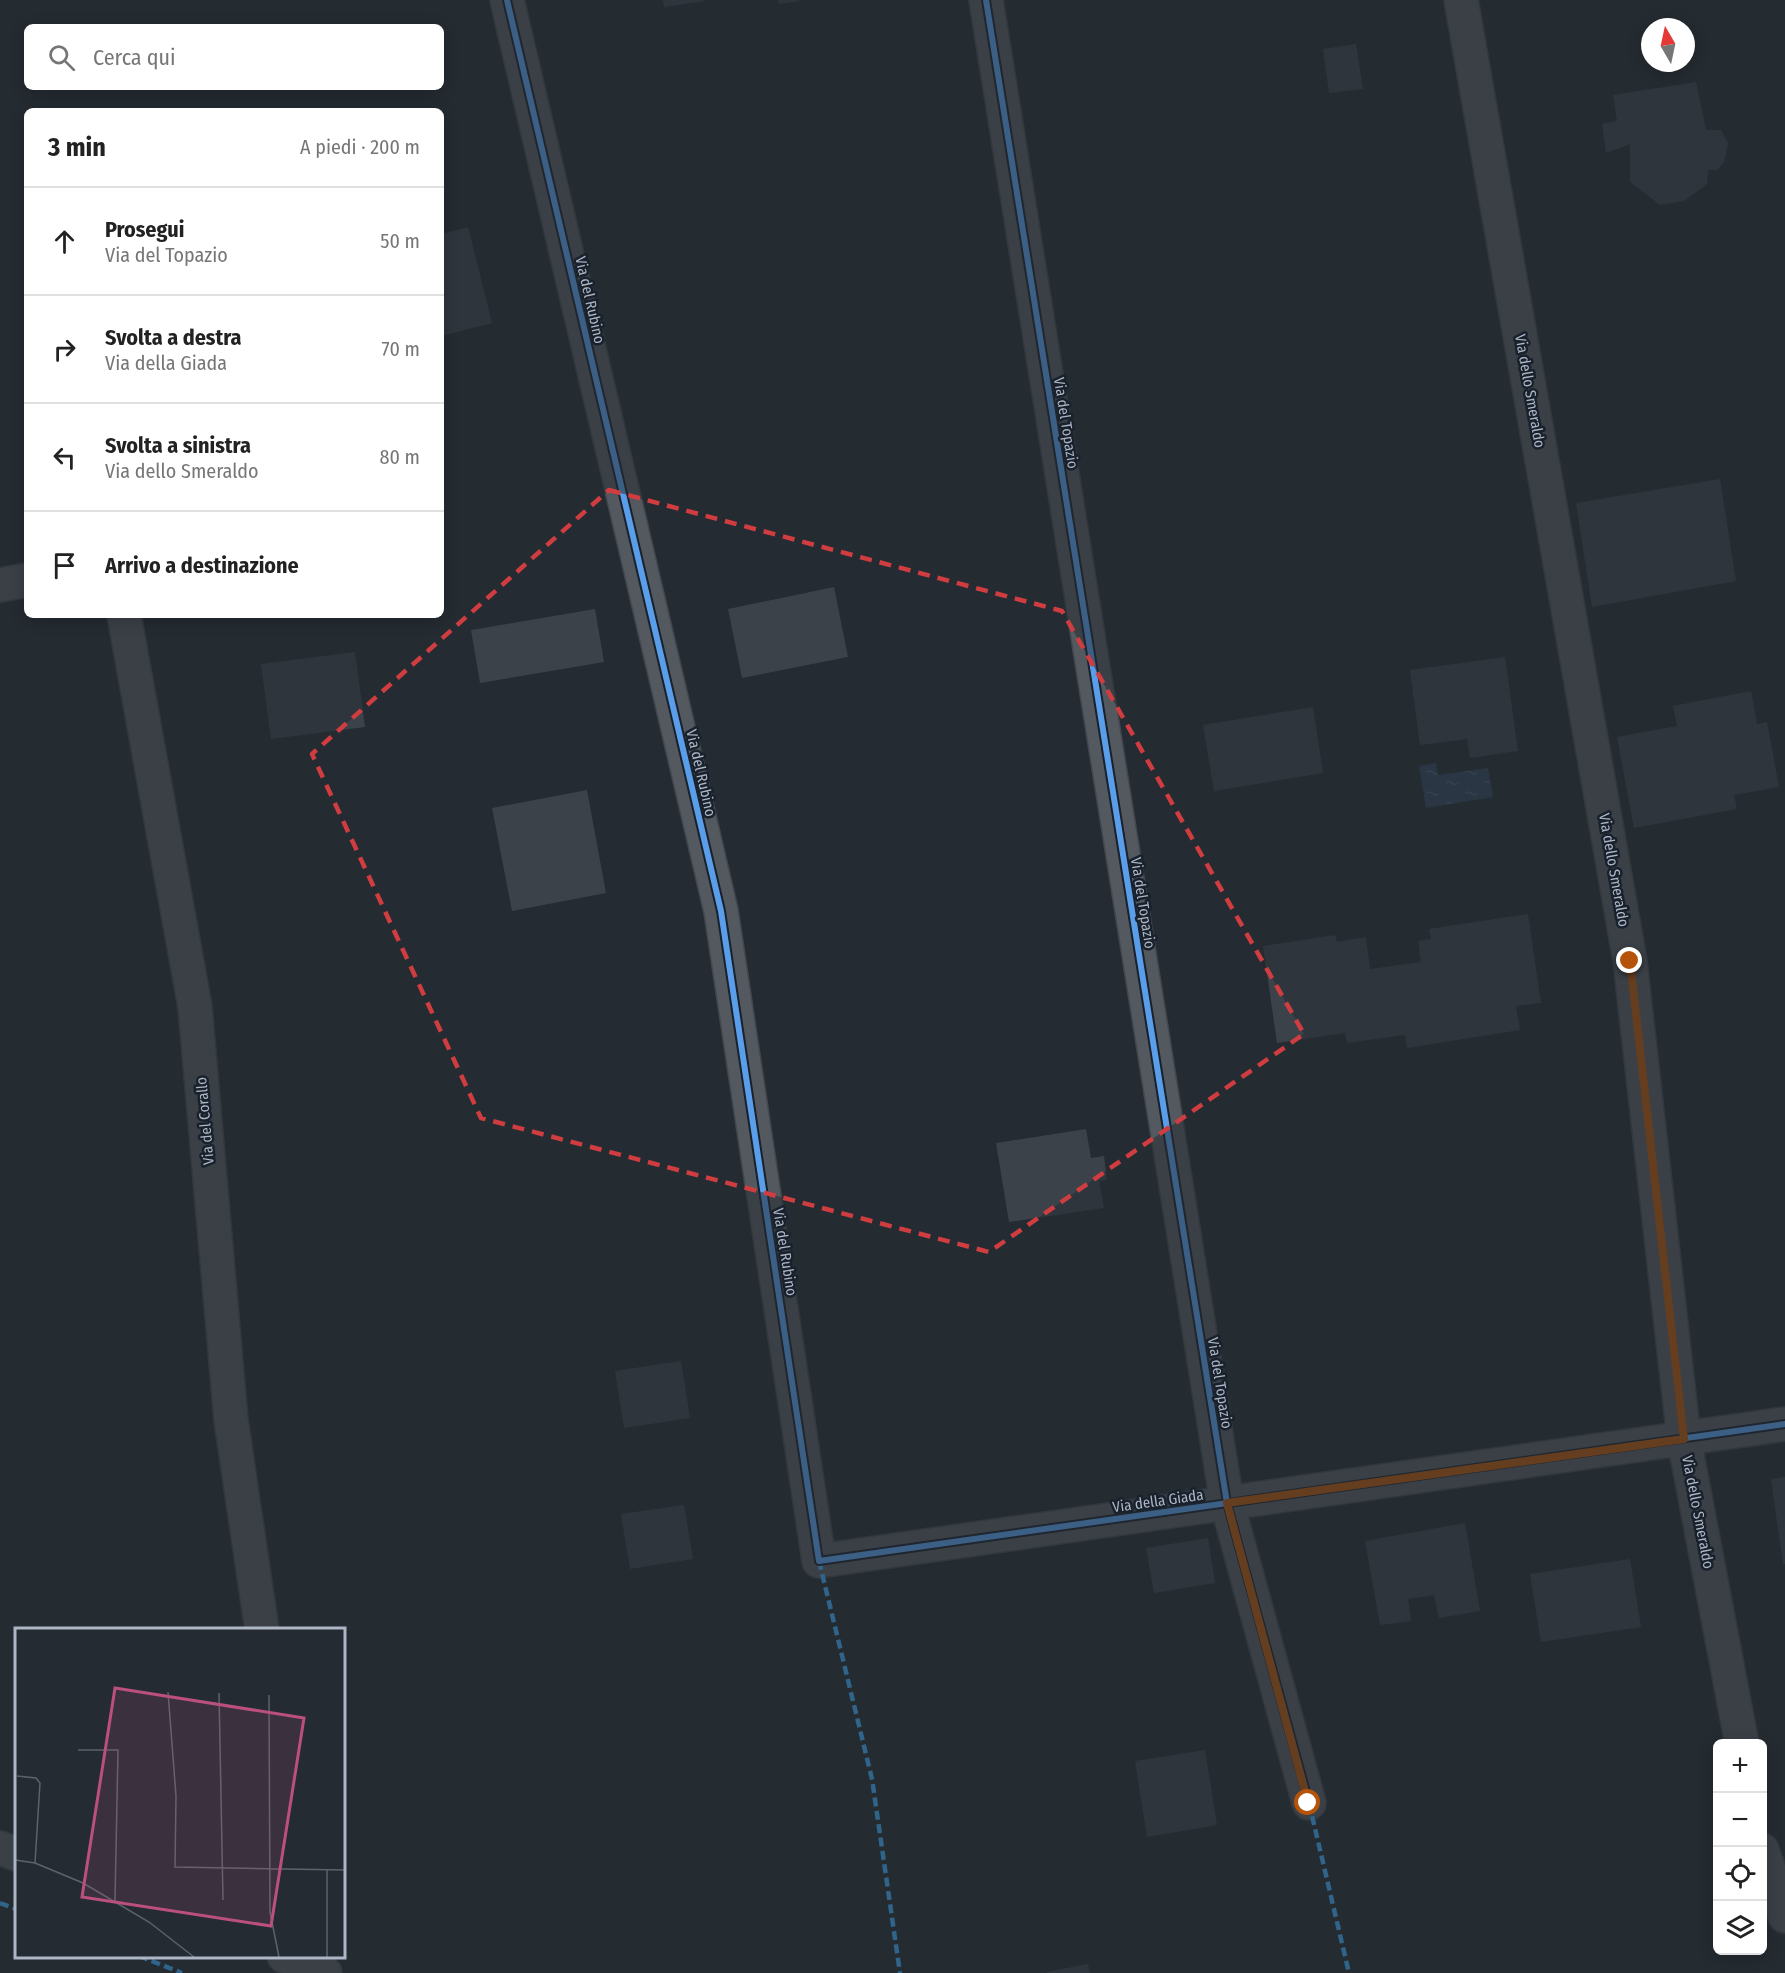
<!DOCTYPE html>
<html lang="it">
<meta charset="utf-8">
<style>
:root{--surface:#fff;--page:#f6f6f6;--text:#222;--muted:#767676;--line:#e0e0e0}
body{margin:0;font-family:"Fira Sans Condensed",sans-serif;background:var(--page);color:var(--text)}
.controls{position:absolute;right:18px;bottom:18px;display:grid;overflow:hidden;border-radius:9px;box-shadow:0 3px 15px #0003}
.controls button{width:54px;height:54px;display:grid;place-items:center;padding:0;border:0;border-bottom:2px solid var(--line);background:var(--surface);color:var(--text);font:30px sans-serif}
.compass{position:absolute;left:1641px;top:18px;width:54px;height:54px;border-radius:50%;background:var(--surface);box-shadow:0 3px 15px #0003;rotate:351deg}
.stop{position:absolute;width:18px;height:18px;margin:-14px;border:4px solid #b45309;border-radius:50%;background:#fff}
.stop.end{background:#b45309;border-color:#fff;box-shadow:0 2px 6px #0008}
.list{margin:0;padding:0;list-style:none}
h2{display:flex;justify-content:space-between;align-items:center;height:78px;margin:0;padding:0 24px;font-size:26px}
h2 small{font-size:20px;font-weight:400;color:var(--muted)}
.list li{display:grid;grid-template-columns:39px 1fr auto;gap:18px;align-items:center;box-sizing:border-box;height:108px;padding:0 24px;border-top:2px solid var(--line)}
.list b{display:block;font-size:22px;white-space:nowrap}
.list p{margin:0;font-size:20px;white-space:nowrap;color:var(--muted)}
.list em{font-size:20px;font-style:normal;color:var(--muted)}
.icon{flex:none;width:33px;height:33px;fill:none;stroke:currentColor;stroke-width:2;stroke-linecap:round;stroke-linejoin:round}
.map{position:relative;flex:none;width:1785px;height:1973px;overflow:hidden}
.search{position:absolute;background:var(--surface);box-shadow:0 3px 15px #0003;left:24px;top:24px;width:420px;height:66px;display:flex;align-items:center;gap:15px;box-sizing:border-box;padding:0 21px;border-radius:9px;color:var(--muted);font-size:22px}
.panel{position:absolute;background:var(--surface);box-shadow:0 3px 15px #0003;left:24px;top:108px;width:420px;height:510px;border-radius:9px}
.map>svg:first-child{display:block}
.water{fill:url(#water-ripples)}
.building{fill:#3c4249}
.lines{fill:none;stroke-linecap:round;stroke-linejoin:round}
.street-casing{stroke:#42474d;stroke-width:36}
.street{stroke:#545960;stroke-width:33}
.quiet{stroke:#3fa9f5;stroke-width:4.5;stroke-dasharray:9 4.5;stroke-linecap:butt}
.cycleway-casing{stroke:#19212d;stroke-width:10}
.cycleway{stroke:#5a9eea;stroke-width:6}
.route{stroke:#b45309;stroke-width:8}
.marked{fill:none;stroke:#d03d40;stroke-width:4.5;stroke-dasharray:12 8;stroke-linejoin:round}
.labels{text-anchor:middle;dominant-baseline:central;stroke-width:5;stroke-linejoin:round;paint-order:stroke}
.street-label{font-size:15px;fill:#adb6c5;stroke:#19212d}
.inset-road{fill:none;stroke:#5b636d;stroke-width:1.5}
.view{fill:#bb4f80;fill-opacity:0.15;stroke:#bb4f80;stroke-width:3}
.inset-edge{fill:none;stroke:#adb6c5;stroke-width:3}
</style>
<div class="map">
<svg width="1785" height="1973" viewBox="0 0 1785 1973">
<defs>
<pattern id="water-ripples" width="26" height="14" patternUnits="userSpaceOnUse" patternTransform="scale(1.5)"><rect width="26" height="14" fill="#31435c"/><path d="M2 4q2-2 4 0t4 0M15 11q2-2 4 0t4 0" fill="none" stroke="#4c5c72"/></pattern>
</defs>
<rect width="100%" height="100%" fill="#252b32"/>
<path class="water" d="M1436 763 1438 775 1488 768 1493 797 1426 808 1419 766Z"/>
<path class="building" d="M663 0H705V1L664 7Z
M778 0H799V1L779 4Z
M1356 44 1363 89 1329 93 1323 49Z
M1696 82 1706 130H1721L1728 143 1724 162 1717 170H1708L1707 184 1684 201 1660 205 1630 182V144L1606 153 1602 124 1617 121 1613 95Z
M468 227 492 323 441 336V234Z
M1720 479 1736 581 1592 607 1576 503Z
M834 587 848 657 742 678 728 609Z
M595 609 604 662 480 683 471 630Z
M355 652 365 727 271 739 261 664Z
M1505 657 1518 751 1470 758 1467 739 1420 745 1410 670Z
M1751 691 1757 724 1767 722 1779 787 1734 795 1737 809 1634 828 1617 737 1677 726 1673 706Z
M1313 707 1323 773 1214 791 1203 725Z
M587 790 606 893 512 911 492 808Z
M1528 914 1541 1003 1516 1006 1520 1030 1407 1048 1405 1035 1347 1043 1345 1033 1277 1043 1263 946 1335 935 1337 942 1366 937 1370 969 1421 962 1418 941 1431 939 1429 929Z
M1086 1129 1091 1158 1104 1156 1107 1180 1099 1181 1104 1208 1009 1222 996 1143Z
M681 1361 690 1418 624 1428 615 1371Z
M1785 1477V1564L1783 1565 1771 1479Z
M684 1505 693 1559 630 1569 621 1514Z
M1465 1523 1480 1611 1439 1618 1434 1595 1408 1599 1411 1621 1380 1625 1365 1541Z
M1208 1538 1215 1583 1154 1593 1146 1548Z
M1630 1559 1641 1627 1541 1642 1530 1574Z
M1205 1750 1217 1825 1147 1837 1135 1761Z
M1088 1964 1090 1973H1047V1972Z"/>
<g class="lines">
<g class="street-casing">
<path id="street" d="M507 0 721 911 819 1561 1785 1424
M986 0 1227 1503 1309 1803
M1461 0 1630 961 1684 1439 1742 1744
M0 585 27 580
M124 615 195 1007 231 1420 262 1630
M0 1848 16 1854
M1762 1850 1785 1916
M284 1956 325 1973"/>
</g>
<use href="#street" class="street"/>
<path class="quiet" d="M819 1561 872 1779 900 1973
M1309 1803 1349 1973
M0 1903 16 1909
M139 1956 182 1973"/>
<g class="cycleway-casing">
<path id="cycleway" d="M507 0 721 911 819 1561 1785 1424
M986 0 1227 1503 1309 1803"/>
</g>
<use href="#cycleway" class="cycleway"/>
</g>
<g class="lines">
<path class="route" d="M1308 1803 1227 1503 1684 1439 1630 961"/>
</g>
<path d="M0 0H1785V1973H0ZM609 490 1062 611 1304 1034 989 1252 481 1118 312 754Z" fill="#252b32" fill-opacity=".55" fill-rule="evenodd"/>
<path class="marked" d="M609 490 1062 611 1304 1034 989 1252 481 1118 312 754Z"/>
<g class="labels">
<g class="street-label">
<text transform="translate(590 300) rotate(77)">Via del Rubino</text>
<text transform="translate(1530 391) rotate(80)">Via dello Smeraldo</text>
<text transform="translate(1066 423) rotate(81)">Via del Topazio</text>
<text transform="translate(701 773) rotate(77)">Via del Rubino</text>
<text transform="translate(1614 870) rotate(80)">Via dello Smeraldo</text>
<text transform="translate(1143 903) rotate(81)">Via del Topazio</text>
<text transform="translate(205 1121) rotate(-95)">Via del Corallo</text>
<text transform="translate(785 1252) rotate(81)">Via del Rubino</text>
<text transform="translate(1220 1383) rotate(81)">Via del Topazio</text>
<text transform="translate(1158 1501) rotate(-8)">Via della Giada</text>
<text transform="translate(1698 1512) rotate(79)">Via dello Smeraldo</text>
</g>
</g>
<g transform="translate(15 1628)">
<rect width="330" height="330" fill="#252b32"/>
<path class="inset-road" d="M153 64 161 168 160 239 330 242M204 65 208 272M254 67 255 284 264 329M63 122H103L100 273M2 148 21 150 25 155 20 235M0 232 20 235 68 255 134 294 179 329M312 241V329"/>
<path class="view" d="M100 60 289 90 256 298 67 269Z"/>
<rect width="330" height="330" class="inset-edge"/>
</g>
</svg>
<div class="controls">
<button>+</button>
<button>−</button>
<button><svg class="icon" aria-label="locate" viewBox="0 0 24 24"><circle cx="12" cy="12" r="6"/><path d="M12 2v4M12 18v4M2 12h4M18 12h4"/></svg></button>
<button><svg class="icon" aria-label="layers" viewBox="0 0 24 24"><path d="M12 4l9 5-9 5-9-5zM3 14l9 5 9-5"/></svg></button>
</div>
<svg class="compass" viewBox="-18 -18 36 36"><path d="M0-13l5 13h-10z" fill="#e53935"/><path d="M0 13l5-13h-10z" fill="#767676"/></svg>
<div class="stop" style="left:1308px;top:1803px"></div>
<div class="stop end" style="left:1630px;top:961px"></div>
<div class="search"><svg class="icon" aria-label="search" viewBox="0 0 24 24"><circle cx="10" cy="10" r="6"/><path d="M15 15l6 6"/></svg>Cerca qui</div>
<section class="panel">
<h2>3 min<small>A piedi · 200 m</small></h2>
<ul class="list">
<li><svg class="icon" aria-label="ahead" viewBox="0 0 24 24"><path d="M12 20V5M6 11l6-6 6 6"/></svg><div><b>Prosegui</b><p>Via del Topazio</p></div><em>50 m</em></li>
<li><svg class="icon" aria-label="right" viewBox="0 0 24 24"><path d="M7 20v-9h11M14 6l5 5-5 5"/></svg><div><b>Svolta a destra</b><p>Via della Giada</p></div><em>70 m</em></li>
<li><svg class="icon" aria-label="left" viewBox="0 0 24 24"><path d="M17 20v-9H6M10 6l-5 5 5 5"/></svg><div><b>Svolta a sinistra</b><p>Via dello Smeraldo</p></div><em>80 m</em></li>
<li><svg class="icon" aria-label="arrive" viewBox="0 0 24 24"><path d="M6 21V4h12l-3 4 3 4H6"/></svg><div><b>Arrivo a destinazione</b></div></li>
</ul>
</section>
</div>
